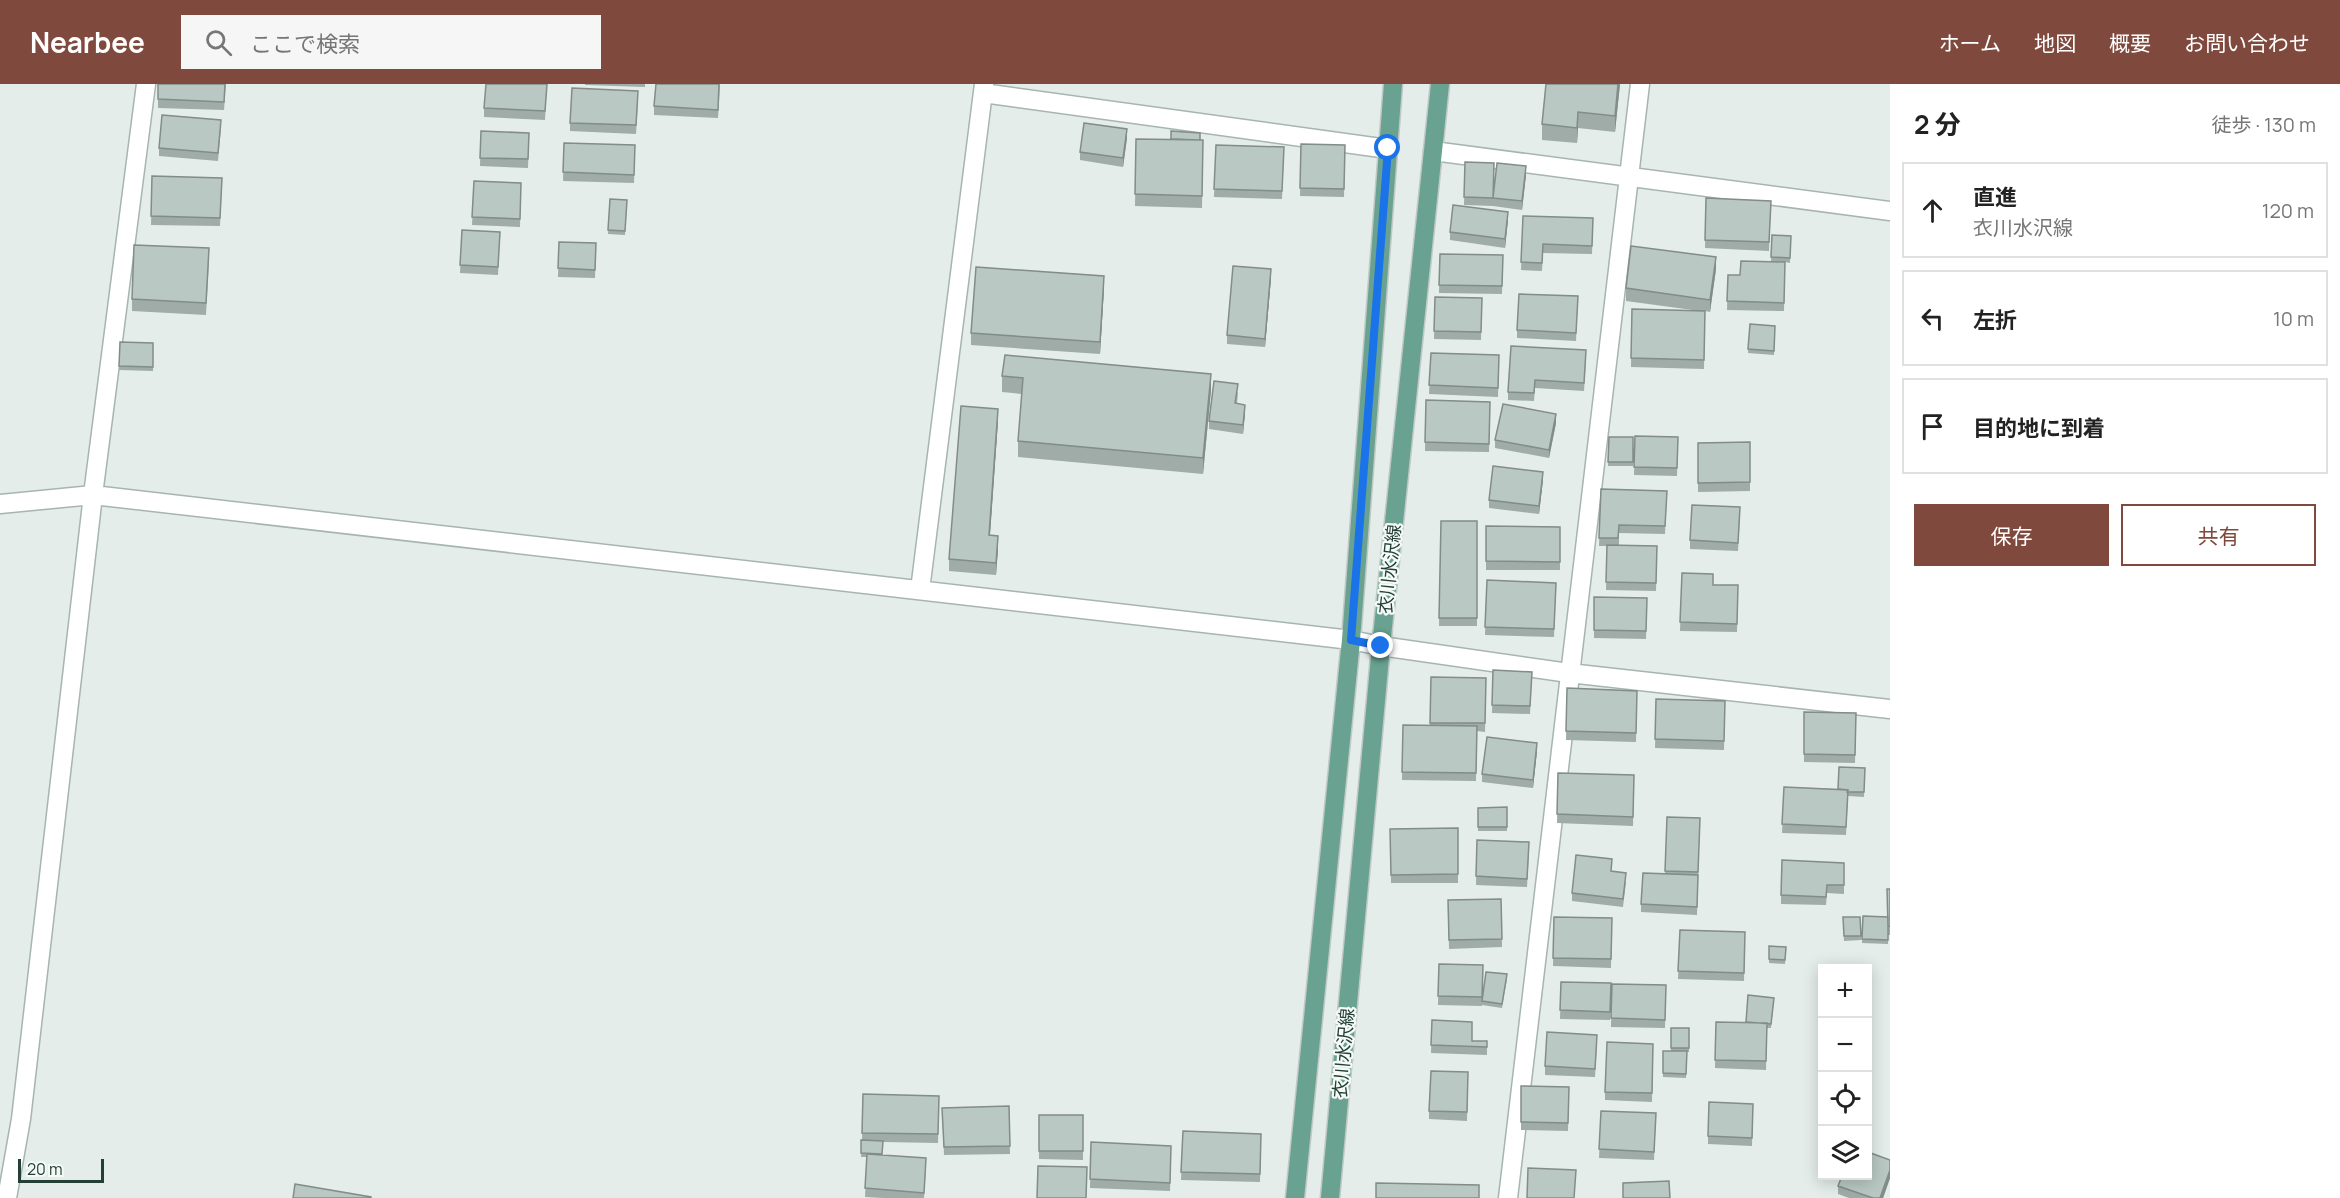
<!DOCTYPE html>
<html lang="ja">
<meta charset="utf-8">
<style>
:root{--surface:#fff;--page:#f6f6f6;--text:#222;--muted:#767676;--line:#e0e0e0;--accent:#7f4a3d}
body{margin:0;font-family:Manrope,"Noto Sans JP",sans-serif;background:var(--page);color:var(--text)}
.controls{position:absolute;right:18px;bottom:18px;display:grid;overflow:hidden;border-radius:0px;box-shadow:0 3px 15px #0003}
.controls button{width:54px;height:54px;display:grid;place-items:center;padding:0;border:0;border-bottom:2px solid var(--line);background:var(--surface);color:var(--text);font:30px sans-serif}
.scale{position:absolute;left:18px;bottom:15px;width:86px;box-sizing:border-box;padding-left:6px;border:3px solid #233f36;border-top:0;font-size:16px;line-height:21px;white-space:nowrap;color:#233f36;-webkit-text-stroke:4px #f5faf7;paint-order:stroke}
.stop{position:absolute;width:18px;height:18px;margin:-14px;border:4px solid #1a73e8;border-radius:50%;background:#fff}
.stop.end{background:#1a73e8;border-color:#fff;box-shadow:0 2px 6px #0008}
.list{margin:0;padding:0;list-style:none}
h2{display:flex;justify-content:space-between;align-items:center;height:78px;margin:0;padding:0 24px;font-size:26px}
h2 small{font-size:20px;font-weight:400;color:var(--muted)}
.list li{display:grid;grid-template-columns:39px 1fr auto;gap:18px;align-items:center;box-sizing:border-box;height:96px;margin:0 12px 12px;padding:0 12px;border:2px solid var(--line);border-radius:0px}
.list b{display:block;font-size:22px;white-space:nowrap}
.list p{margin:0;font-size:20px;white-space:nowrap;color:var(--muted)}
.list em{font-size:20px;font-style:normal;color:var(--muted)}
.actions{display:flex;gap:12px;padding:18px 24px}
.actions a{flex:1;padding:14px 0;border:2px solid var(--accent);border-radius:0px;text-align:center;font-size:21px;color:var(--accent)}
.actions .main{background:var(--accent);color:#fff}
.icon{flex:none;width:33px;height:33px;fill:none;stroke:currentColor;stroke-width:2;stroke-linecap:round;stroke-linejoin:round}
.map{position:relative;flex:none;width:1890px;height:1114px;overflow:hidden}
header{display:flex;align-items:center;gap:36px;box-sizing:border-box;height:84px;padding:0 30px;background:var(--accent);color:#fff}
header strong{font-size:28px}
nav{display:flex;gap:33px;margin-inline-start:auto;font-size:21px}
.search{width:420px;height:54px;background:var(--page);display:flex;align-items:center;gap:15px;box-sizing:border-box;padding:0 21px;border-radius:0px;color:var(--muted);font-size:22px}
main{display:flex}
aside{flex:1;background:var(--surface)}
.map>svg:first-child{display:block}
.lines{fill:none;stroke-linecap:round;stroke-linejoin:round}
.minor-casing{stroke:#a6b5b0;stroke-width:21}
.major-casing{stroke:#c1c9c7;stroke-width:21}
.minor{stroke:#fff;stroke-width:18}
.major{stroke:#69a290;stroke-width:18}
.wall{fill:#9faca7}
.shaded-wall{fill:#828c88}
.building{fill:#b9c8c2;stroke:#828c88;stroke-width:1.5}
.route{stroke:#1a73e8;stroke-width:8}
.labels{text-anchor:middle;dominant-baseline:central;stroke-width:4.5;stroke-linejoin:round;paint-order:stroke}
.street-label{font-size:18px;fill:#233f36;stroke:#f5faf7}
</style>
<header>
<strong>Nearbee</strong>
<div class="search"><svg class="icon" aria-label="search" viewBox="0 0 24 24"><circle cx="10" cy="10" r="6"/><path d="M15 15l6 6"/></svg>ここで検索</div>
<nav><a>ホーム</a><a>地図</a><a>概要</a><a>お問い合わせ</a></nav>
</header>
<main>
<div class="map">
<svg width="1890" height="1114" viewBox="0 0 1890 1114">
<rect width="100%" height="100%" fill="#e4ede9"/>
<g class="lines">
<g class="minor-casing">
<path id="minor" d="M983 9 1388 65
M1433 67 1890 127
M0 420 93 411 1351 556 1381 562 1569 589 1890 625
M920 506 984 0
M7 1114 21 1035 93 411 146 0
M1508 1114 1640 0"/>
</g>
<g class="major-casing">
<path id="major" d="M1295 1114 1351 556 1393 0
M1330 1114 1381 562 1440 0"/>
</g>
<use href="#minor" class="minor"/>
<use href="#major" class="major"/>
</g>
<path class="wall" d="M158 0H226L224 26 158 24Z
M547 0 545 36 484 33V24Z
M585 0H645V3L585 1Z
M720 0 718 34 654 31V22Z
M1546 0H1620L1615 48 1578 44 1577 59 1542 56V40Z
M638 16 636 50 570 47V39Z
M221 44 218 77 159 72V64Z
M481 47 529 49 528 84 480 82Z
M1127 54 1123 83 1080 76V68Z
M1136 55 1203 56 1202 124 1135 122Z
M564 59 635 61 634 99 563 97Z
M1301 60 1345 61 1344 113 1300 112Z
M1216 61 1284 63 1282 115 1214 113Z
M1465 78 1494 79 1493 122 1464 121Z
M1526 91 1522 126 1493 122V114Z
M152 92 222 94 220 142 151 141Z
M474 97 521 99 520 143 472 141Z
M1706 114 1771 117 1769 167 1705 164Z
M610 115 627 116 625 151 608 150Z
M1523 132 1593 134 1592 170 1543 169 1542 187 1521 186Z
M1508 136 1505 164 1450 156V148Z
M462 146 500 148 498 191 460 189Z
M1772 151 1791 152 1790 179 1785 178 1784 227 1727 226 1728 191H1740L1771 178Z
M559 158 596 159 595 194 558 193Z
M1440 170 1503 171 1502 210 1439 209Z
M209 177 206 231 132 227V215Z
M1716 185 1710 228 1705 227 1704 285 1631 283 1632 225 1700 227 1626 217V204Z
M1271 194 1265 263 1227 260V251Z
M1104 204 1100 270 971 261V249Z
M1578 212 1576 257 1517 254V246Z
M1435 213 1482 214 1481 256 1434 255Z
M1750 240 1775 242 1774 271 1748 269Z
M120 258 153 259V287L119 286Z
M1431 269 1499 271 1498 313 1429 310Z
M1586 275 1584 307 1535 304 1534 317 1508 316V308Z
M1002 292 1211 306 1203 390 1018 373V357L1022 310 1002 308Z
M1238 308 1237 320 1245 329 1243 350 1209 345V337Z
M1426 316 1490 318 1489 368 1425 367Z
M998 337 990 452 998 465 996 491 949 487V475Z
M1556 339 1549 374 1495 364V356Z
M1635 352 1678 353 1677 392 1634 391Z
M1609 353H1633V382H1608Z
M1750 358V407L1698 408V359Z
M1543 396 1539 430 1489 424V416Z
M1601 405 1667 407 1665 450 1619 449V461L1657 462 1656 507 1606 506 1607 462H1599Z
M1740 431 1738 467 1690 465V456Z
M1441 437H1477V542H1439Z
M1486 442 1560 443V486H1486Z
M1682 489 1713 501H1738L1737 548 1680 547Z
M1487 496 1556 499 1554 553 1485 551Z
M1594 513 1647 514 1646 555 1594 554Z
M1493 586 1532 588 1530 630 1492 629Z
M1431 593 1486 594 1485 648 1477 647 1476 697 1402 696 1403 641H1430Z
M1567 604 1637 607 1636 658 1566 656Z
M1656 615 1725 617 1724 666 1655 664Z
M1804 628 1856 629 1855 679 1804 678Z
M1537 667 1533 704 1482 698V690Z
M1865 684 1864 713 1848 712 1846 751 1782 749 1784 703 1838 705Z
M1558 689 1634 691 1633 742 1557 739Z
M1507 723V747H1478V724Z
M1667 733 1700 734 1697 831 1641 828V820L1665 790Z
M1458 744V799H1391L1390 745Z
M1477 756 1529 767 1527 803 1476 801Z
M1844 779V810L1827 809 1826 821 1781 820V811Z
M1612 788 1626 798 1623 823 1572 817V809Z
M1890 805V851H1888V837V860L1862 859 1863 832 1888 833Z
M1501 815 1502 863 1449 865 1448 816Z
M1554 833 1612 834 1611 884 1553 882Z
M1843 833H1860L1861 856 1844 857Z
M1680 846 1745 848 1744 897 1678 895Z
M1769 862 1786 863 1785 880 1769 879Z
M1439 880 1483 881 1482 916 1507 895 1502 924 1482 921V922L1438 921Z
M1561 898 1611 899 1610 936 1560 935Z
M1612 900 1666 901 1665 944 1611 943Z
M1748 911 1774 914 1771 944H1767L1766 986 1715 984 1716 938 1746 939Z
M1432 936 1472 957H1487V971L1431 969Z
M1671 944H1689V968H1687L1686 994 1663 993V967H1671Z
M1597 959 1595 993 1545 991V982Z
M1653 960 1652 1018 1605 1016V1008Z
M1468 988 1467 1037 1429 1035V1027Z
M1521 1002 1569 1003 1568 1047 1521 1046Z
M863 1010 939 1012 938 1059 883 1058 882 1071 926 1083 924 1114H883L865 1113 867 1073H861L862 1056Z
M1753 1020 1752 1062 1708 1060V1052Z
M1009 1022 1010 1070 944 1071 942 1024Z
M1601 1027 1656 1029 1654 1076 1599 1074Z
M1039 1031H1083V1076L1039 1075Z
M1183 1047 1261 1050 1260 1098 1181 1096Z
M1091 1058 1171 1062 1170 1107 1090 1104Z
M1890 1076V1094L1883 1114H1849L1838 1110V1102Z"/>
<path class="shaded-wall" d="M1618 0H1620L1615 48V32Z
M1578 28V44L1577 59V44Z
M1127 45V54L1123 83V74Z
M1526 82V91L1522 126V117Z
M1508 128V136L1505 164V155Z
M1716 173V185L1710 228V216Z
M1271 185V194L1265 263V255Z
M1104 192V204L1100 270V258Z
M1211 290V306L1203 390V374Z
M1245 321V329L1243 350V341Z
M998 325V337L989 464V451Z
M1556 330V339L1549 374V366Z
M1543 388V396L1539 430V422Z
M998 452V465L996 491V479Z
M1537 659V667L1533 704V696Z
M1890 1086V1094L1883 1114H1880Z"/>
<path class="building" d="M158 0H225L224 18 158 15Z
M486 0H547L545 27 484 24Z
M656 0H719L718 26 654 22Z
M1546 0H1618L1615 32 1578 28 1577 44 1542 40Z
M572 4 638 7 636 41 570 39Z
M162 31 221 36 218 69 159 64Z
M1084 39 1127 45 1123 74 1080 68Z
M481 47 529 49 528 75 480 74Z
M1171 47 1200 49V56L1171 55Z
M1136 55 1203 56 1202 112 1135 110Z
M564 59 635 61 634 91 563 88Z
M1301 60 1345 61 1344 105 1300 104Z
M1216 61 1284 63 1282 107 1214 105Z
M1465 78 1494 79 1493 114 1464 113Z
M1497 79 1526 82 1522 117 1493 114Z
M152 92 222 94 220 134 151 132Z
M474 97 521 99 520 135 472 133Z
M1706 114 1771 117 1769 158 1705 156Z
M610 115 627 116 625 147 608 146Z
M1453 121 1508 128 1505 155 1450 148Z
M1523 132 1593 134 1592 162 1543 160 1542 179 1521 178Z
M462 146 500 148 498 183 460 181Z
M1772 151 1791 152 1790 174 1771 173Z
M559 158 596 159 595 186 558 184Z
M134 161 209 164 206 219 132 215Z
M1631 162 1716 173 1710 216 1626 204Z
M1440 170 1503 171 1502 202 1439 201Z
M1741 177 1785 178 1784 219 1727 217 1728 191H1740Z
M1233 182 1271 185 1265 255 1227 251Z
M976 183 1104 192 1100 258 971 249Z
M1519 210 1578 212 1576 249 1517 246Z
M1435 213 1482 214 1481 248 1434 247Z
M1632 225 1705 227 1704 276 1631 274Z
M1750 240 1775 242 1774 267 1748 265Z
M120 258 153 259V283L119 282Z
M1511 262 1586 266 1584 299 1535 296 1534 309 1508 308Z
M1431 269 1499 271 1498 304 1429 301Z
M1005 271 1211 290 1203 374 1018 357 1023 294 1002 292Z
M1214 297 1238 300 1235 319 1245 321 1243 341 1209 337Z
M1426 316 1490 318 1489 360 1425 358Z
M1503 320 1556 330 1549 366 1495 356Z
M961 322 998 325 989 451 998 452 996 479 949 475Z
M1635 352 1678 353 1677 384 1634 383Z
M1609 353H1633V378H1608Z
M1750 358V398L1698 399V359Z
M1493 382 1543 388 1539 422 1489 416Z
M1601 405 1667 407 1665 442 1619 441 1618 454H1599Z
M1692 421 1740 423 1738 459 1690 456Z
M1441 437H1477V534H1439Z
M1486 442 1560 443V478L1486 477Z
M1607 461 1657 462 1656 499 1606 498Z
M1682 489 1713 490V501H1738L1737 540 1680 538Z
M1487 496 1556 499 1554 545 1485 543Z
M1594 513 1647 514 1646 547 1594 546Z
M1493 586 1532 588 1530 622 1492 621Z
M1431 593 1486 594 1485 639H1430Z
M1567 604 1637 607 1636 649 1566 647Z
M1656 615 1725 617 1724 657 1655 655Z
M1804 628 1856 629 1855 671 1804 670Z
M1403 641 1477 642 1476 689 1402 688Z
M1487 653 1537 659 1533 696 1482 690Z
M1839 683 1865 684 1864 708H1847L1848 706 1838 705Z
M1558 689 1634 691 1633 733 1557 730Z
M1784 703 1848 706 1846 743 1782 740Z
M1507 723V743H1478V724Z
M1667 733 1700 734 1698 788 1665 787Z
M1458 744V790L1391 791 1390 745Z
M1477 756 1529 758 1527 795 1476 792Z
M1576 771 1612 775 1611 787 1626 789 1623 815 1572 809Z
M1782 776 1844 779V801H1827L1826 813 1781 811Z
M1643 789 1698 791 1697 823 1641 820Z
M1887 805H1890V842L1888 843Z
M1501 815 1502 855 1449 856 1448 816Z
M1863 832 1888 833V856L1862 855Z
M1554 833 1612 834 1611 875 1553 874Z
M1843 833H1860L1861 852H1844Z
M1680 846 1745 848 1744 889 1678 887Z
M1769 862 1786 863 1785 876 1769 875Z
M1439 880 1483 881 1482 913 1438 912Z
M1486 888 1507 890 1502 920 1482 917Z
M1561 898 1611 899 1610 928 1560 926Z
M1612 900 1666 901 1665 936 1611 934Z
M1748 911 1774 914 1771 940 1746 938Z
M1432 936 1472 938V957H1487V963L1431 961Z
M1716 938 1767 939 1766 977 1715 976Z
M1671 944H1689V964H1671Z
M1547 948 1597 951 1595 985 1545 982Z
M1607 958 1653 960 1652 1009 1605 1008Z
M1663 967H1687L1686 990 1663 989Z
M1431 987 1468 988 1467 1028 1429 1027Z
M1521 1002 1569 1003 1568 1039 1521 1038Z
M863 1010 939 1012 938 1050 862 1049Z
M1709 1018 1753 1020 1752 1054 1708 1052Z
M1009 1022 1010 1062 944 1063 942 1024Z
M1601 1027 1656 1029 1654 1068 1599 1065Z
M1039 1031H1083V1067H1039Z
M1183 1047 1261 1050 1260 1090 1181 1088Z
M861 1056 883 1057 882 1070 861 1069Z
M1091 1058 1171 1062 1170 1099 1090 1095Z
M1868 1068 1890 1076V1086L1880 1114H1873L1838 1102 1842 1092H1868Z
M867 1070 926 1074 924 1109 865 1104Z
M1038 1082 1087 1083 1086 1114H1037Z
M1528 1084 1576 1086 1574 1114H1527Z
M1669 1097 1670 1114H1623V1099Z
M1376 1099 1479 1101V1114H1376Z
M295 1100 371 1113V1114H293Z"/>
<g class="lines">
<path class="route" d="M1381 562 1351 556 1388 64"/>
</g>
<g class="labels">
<g class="street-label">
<text transform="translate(1389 485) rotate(-84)">衣川水沢線</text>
<text transform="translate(1343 969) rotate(-85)">衣川水沢線</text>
</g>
</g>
</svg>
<div class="controls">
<button>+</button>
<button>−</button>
<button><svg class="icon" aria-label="locate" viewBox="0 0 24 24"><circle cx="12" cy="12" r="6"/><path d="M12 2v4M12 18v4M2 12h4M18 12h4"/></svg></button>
<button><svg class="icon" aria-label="layers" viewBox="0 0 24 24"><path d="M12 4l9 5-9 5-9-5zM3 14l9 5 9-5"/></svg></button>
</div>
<div class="scale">20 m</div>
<div class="stop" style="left:1388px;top:64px"></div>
<div class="stop end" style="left:1381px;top:562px"></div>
</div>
<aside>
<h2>2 分<small>徒歩 · 130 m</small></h2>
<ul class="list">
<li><svg class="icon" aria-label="ahead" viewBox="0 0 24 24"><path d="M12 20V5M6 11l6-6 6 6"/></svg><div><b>直進</b><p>衣川水沢線</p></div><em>120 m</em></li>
<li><svg class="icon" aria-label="left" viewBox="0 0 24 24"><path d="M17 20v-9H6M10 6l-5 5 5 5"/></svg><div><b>左折</b></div><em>10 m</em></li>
<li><svg class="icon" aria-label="arrive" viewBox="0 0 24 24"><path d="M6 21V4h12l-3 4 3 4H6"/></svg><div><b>目的地に到着</b></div></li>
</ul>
<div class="actions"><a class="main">保存</a><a>共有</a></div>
</aside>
</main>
